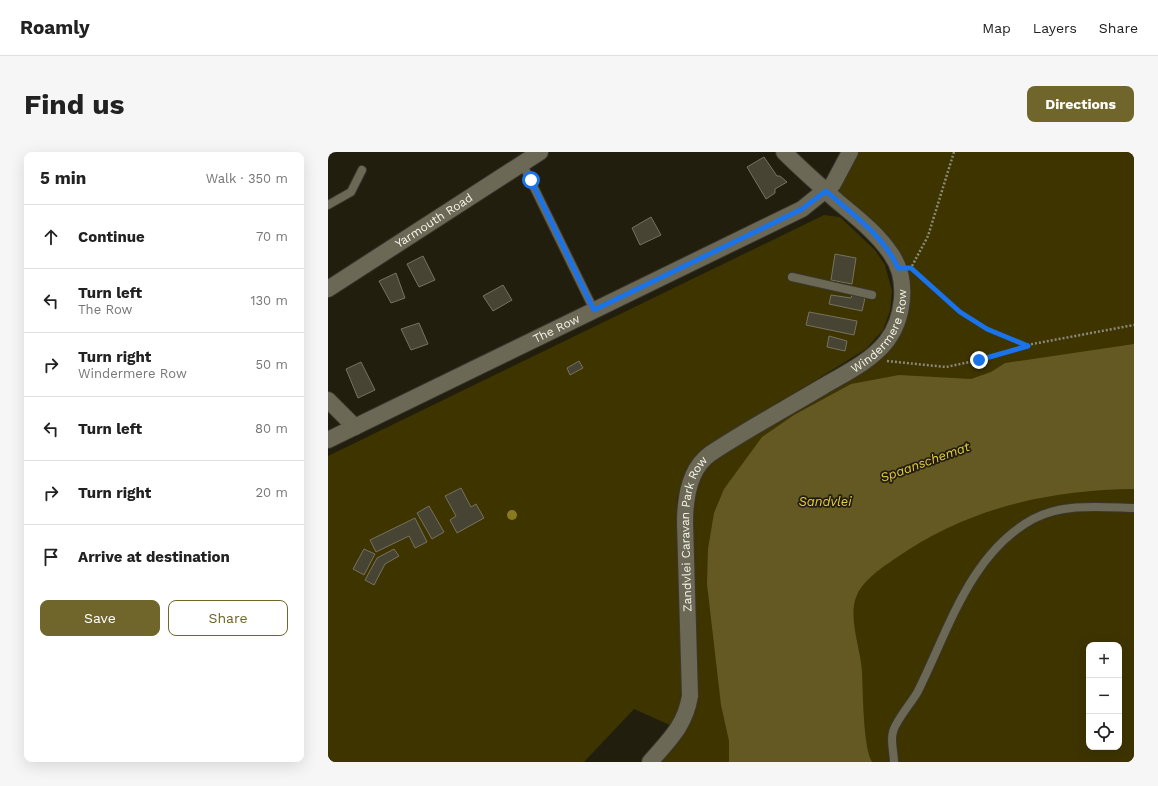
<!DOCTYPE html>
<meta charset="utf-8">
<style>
:root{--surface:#fff;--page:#f6f6f6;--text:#222;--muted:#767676;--line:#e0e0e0;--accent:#70662b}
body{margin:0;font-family:"Work Sans",sans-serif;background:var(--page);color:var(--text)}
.controls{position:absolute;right:12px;bottom:12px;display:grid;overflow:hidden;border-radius:8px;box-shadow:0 4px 16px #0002}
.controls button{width:36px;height:36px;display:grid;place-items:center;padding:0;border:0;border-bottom:1px solid var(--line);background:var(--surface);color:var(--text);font:20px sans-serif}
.stop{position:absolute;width:12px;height:12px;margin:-9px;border:3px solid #1a73e8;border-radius:50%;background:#fff}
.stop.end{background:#1a73e8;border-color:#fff;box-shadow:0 1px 4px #0008}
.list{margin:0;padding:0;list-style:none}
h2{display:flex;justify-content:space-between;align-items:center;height:52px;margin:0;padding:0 16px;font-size:17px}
h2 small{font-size:13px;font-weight:400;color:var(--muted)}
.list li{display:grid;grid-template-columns:26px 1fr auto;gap:12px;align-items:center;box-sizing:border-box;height:64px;padding:0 16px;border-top:1px solid var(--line)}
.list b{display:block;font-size:15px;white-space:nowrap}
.list p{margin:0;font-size:13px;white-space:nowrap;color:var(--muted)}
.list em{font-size:13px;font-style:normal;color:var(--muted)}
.actions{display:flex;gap:8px;padding:12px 16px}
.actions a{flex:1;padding:9px 0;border:1px solid var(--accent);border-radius:8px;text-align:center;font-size:14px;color:var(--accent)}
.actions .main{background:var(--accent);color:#fff}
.icon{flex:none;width:22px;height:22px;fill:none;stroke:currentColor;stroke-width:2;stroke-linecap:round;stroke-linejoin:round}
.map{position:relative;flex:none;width:806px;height:610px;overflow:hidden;border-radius:8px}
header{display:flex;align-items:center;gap:24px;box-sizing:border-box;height:56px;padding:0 20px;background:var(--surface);border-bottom:1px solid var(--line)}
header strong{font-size:19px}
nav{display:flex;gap:22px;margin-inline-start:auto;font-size:14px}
.intro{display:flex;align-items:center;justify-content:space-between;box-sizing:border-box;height:96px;padding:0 24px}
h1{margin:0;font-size:28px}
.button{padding:10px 18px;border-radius:8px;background:var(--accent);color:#fff;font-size:14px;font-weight:700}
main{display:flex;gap:24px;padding:0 24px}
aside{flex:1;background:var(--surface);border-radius:8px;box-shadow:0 4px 16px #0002}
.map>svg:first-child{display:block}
.green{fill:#3d3400;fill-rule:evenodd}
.water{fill:#645922}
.building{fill:#474433;stroke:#76725f}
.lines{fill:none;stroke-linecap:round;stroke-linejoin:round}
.lane-casing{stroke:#3a372f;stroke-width:10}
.street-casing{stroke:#3a372f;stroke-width:18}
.path{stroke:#8b897c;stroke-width:2.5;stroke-dasharray:2 2;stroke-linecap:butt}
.lane{stroke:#6b6855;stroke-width:8}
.street{stroke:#6b6855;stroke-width:16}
.tree{fill:#897a21}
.route{stroke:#1a73e8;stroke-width:5}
.labels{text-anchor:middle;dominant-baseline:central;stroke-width:3.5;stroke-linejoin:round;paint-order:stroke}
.street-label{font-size:12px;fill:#f6f5ea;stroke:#211e0e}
.water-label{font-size:13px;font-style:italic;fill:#e6cd3d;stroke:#211e0e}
</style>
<header>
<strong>Roamly</strong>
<nav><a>Map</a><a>Layers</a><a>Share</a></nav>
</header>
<div class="intro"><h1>Find us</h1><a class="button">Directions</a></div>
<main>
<aside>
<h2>5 min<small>Walk · 350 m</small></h2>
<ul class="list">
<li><svg class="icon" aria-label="ahead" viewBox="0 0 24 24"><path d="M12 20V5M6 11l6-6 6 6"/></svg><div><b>Continue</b></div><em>70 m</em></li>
<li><svg class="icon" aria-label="left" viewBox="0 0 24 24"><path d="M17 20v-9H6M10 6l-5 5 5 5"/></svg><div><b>Turn left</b><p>The Row</p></div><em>130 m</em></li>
<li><svg class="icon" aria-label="right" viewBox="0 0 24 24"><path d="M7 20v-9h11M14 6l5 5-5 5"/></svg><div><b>Turn right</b><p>Windermere Row</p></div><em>50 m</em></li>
<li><svg class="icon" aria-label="left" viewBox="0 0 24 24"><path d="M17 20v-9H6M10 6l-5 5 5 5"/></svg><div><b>Turn left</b></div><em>80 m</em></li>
<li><svg class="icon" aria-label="right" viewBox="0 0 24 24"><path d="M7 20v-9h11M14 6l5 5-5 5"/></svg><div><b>Turn right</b></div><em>20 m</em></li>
<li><svg class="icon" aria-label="arrive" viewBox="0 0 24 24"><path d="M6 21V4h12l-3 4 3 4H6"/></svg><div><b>Arrive at destination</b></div></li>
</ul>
<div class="actions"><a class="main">Save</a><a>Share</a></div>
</aside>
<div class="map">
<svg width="806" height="610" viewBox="0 0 806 610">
<rect width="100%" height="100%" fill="#211e0e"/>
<path class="green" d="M522 0H806V610H324L361 556 357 355 374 313 486 245 568 172 570 116 497 39ZM761 493H791V595H761Z
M496 63 512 65 547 98 557 113 564 139 562 159 555 178 538 197 438 259 356 326 349 347 354 548 344 574 306 557 256 610H0V304Z"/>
<path class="water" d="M806 192V337C720 338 640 356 568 406 555 415 536 427 529 443 519 464 533 497 534 520 535 540 535 595 544 610H401V589L393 553 379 432 380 397 386 361 396 337 434 285 466 263 523 232 571 223 643 227 663 220 677 211Z"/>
<path class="building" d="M436 5 449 24H452L459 30 447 37V41L438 47 419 15Z
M323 65 333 83 312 93 304 76Z
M507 102 528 106 524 132 503 128Z
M95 104 107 128 91 135 79 112Z
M68 121 77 146 63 151 51 129Z
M175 133 184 148 165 159 155 144Z
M503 143 523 146 524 143 537 146 534 159 501 152Z
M481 160 529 169 526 183 478 173Z
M91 171 100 192 83 198 73 177Z
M501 184 519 189 517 199 499 195Z
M251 209 255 216 242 223 239 216Z
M33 210 47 238 30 246 18 217Z
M133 336 143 355 148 352 156 366 129 381 122 368 128 364 117 344Z
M101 354 116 380 104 387 89 361Z
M87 366 99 390 87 396 81 384 48 400 42 388Z
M36 397 47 402 36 423 25 417Z
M66 397 71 404 57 412 46 433 37 428 49 406Z"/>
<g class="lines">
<g class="lane-casing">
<path id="lane" d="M194 11 266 158
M0 53 23 40 34 18
M464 125 544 143
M566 610C566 601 562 588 565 580 567 570 583 551 589 541 620 480 641 402 705 367 735 351 773 355 806 356"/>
</g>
<g class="street-casing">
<g id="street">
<path id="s1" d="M0 137 212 0"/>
<path d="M0 248 27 275"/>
<path id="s2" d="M0 288 474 57 505 32 522 0"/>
<path id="s3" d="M322 610C341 588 357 574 362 544L357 371C357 347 361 317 382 302 418 278 457 257 494 235 516 222 542 210 558 190 576 167 581 127 563 102 549 81 528 65 509 49 491 33 473 17 456 0"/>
</g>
</g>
<path class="path" d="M584 114 600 84 626 0
M587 119 632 160 659 177 699 193 806 173
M559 209 618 215 651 208 699 194"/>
<use href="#lane" class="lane"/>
<use href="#street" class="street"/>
</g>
<circle class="tree" cx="184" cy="363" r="5"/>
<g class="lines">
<path class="route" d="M203 28 266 158 474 57 498 39C524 62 556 84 570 116H583L632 160 659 177 700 194 651 208"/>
</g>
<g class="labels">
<g class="street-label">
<text stroke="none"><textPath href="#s1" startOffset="126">Yarmouth Road</textPath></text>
<text stroke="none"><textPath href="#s3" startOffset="543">Windermere Row</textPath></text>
<text stroke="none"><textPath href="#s2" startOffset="254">The Row</textPath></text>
<text stroke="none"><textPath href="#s3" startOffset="242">Zandvlei Caravan Park Row</textPath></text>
</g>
<g class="water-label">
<text transform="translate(597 310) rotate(-20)">Spaanschemat</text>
<text x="497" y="349">Sandvlei</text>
</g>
</g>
</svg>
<div class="controls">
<button>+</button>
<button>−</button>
<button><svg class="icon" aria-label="locate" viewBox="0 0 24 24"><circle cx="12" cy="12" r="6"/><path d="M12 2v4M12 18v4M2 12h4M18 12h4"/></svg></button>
</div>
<div class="stop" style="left:203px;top:28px"></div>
<div class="stop end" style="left:651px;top:208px"></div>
</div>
</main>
